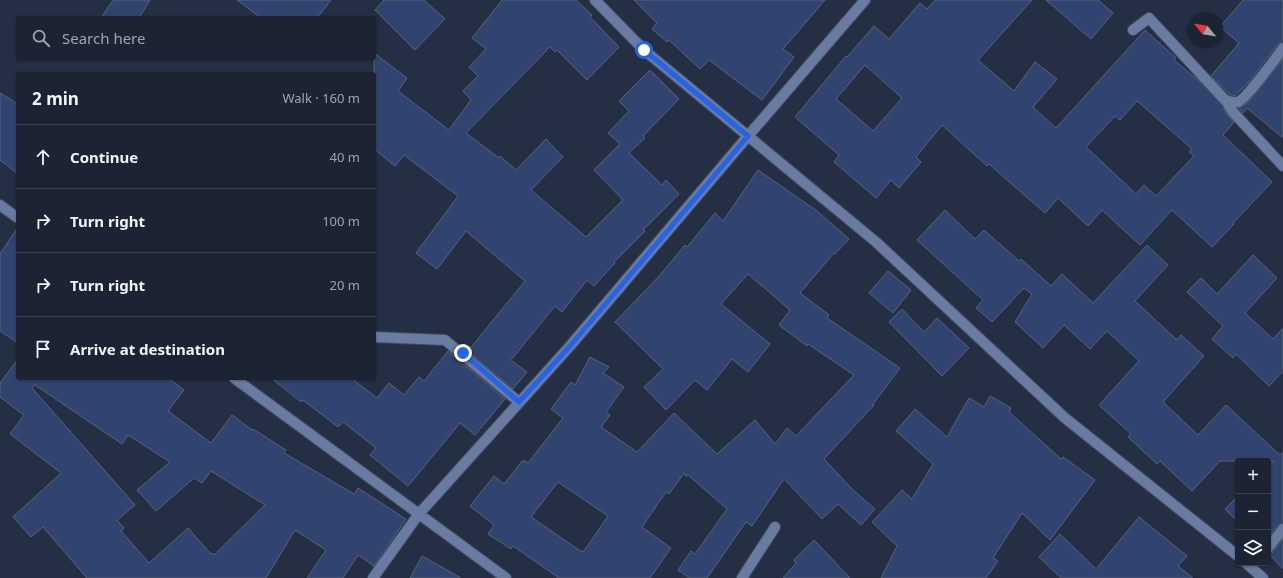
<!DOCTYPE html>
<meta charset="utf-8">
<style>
:root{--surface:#1c2332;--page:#252b3a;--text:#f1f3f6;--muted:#a0a4ac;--line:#3a404d}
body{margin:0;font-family:"Noto Sans",sans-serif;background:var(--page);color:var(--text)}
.controls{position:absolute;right:12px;bottom:12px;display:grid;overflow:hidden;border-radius:4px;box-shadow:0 1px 3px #0004}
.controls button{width:36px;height:36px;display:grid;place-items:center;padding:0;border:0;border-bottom:1px solid var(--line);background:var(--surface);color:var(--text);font:20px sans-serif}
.compass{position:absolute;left:1187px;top:12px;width:36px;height:36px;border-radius:50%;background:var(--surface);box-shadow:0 1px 3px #0004;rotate:300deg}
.stop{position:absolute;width:12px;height:12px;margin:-9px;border:3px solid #2563eb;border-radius:50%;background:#fff}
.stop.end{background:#2563eb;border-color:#fff;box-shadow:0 1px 4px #0008}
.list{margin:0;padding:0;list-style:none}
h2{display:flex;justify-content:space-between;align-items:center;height:52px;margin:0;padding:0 16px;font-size:17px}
h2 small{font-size:13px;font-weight:400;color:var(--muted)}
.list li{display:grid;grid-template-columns:26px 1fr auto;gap:12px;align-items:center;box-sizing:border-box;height:64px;padding:0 16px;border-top:1px solid var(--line)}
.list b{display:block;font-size:15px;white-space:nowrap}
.list em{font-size:13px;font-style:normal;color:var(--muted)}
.icon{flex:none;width:22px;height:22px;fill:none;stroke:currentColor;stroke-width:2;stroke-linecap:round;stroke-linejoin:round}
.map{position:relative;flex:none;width:1283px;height:578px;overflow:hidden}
.search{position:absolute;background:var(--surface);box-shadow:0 1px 3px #0004;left:16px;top:16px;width:360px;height:44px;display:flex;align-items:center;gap:10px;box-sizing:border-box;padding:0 14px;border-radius:4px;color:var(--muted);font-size:15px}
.panel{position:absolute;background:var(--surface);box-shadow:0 1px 3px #0004;left:16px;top:72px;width:360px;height:308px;border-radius:4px}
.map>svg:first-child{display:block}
.building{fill:#30446f;stroke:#58637a;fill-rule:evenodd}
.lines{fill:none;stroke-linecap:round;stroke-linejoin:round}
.minor-casing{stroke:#434d60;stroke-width:12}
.minor{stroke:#697ba0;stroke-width:10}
.route{stroke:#2563eb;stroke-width:5}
</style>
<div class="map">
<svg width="1283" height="578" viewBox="0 0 1283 578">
<rect width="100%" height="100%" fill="#252f43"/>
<path class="building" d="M113 0H150L139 18H101Z
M237 0H331L317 18H261Z
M384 0H424L445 19 415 50 375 10Z
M502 0H576L592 15 590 17 619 47 587 80 557 50 555 52 550 47 466 133 499 158 500 156 516 170 546 139 563 157 531 190 586 237 623 200 594 170 620 144 608 133 629 111 619 101 650 70 679 99 643 136 645 138 629 153 662 185 666 180 679 194 643 230 645 231 614 262 615 263 594 286 587 280 562 312 555 306 511 360 527 372 513 389 468 351 525 281 466 231 437 269 416 253 458 196 404 155 395 166 374 149V53L407 78 398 91 449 130 471 100 463 91 478 76 469 67 486 49 472 38Z
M634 0H825L783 49 794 57 762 100 709 60 700 69 669 40 667 42 652 29 657 23Z
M935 0H1032L978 60 1014 91 1035 62 1057 79 1033 107 1056 128 1145 30 1176 58 1174 60 1199 81 1222 105 1226 114 1234 122 1223 135 1272 182 1233 223 1234 224 1212 247 1172 210 1140 245 1102 210 1088 226 1058 198 1045 213 989 164 987 166 942 125 916 157 921 162 899 188 891 180 876 198 834 162 839 155 795 117 846 56 847 57 874 26 889 39 920 3 927 9ZM865 65 902 98 873 131 836 99ZM1137 101 1192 149 1189 152 1194 156 1156 196 1144 185 1136 194 1086 147 1115 116 1120 120Z
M1046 0H1098L1113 13 1091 39Z
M1243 0H1283V42L1278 44 1249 82 1235 96 1229 94 1211 76 1239 43 1220 27Z
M1283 59V138L1247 108 1243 113 1239 108 1246 104 1252 98Z
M0 93 18 104V174L0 160Z
M758 170 817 211 849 239 835 254 834 253 800 293 829 315 827 318 900 368 873 404 874 405 824 459 853 490 875 509 861 525 838 504 822 519 784 479 752 526 746 522 707 578H690L678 570 691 551 695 554 727 509 688 475 686 476 684 473 669 494 666 492 642 527 671 548 650 578H559L513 546 511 549 488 534 494 525 470 506 494 476 504 484 523 460 528 463 563 418 551 409 571 382 575 385 590 357 609 367 603 373 624 387 606 412 610 415 601 427 637 452 674 413 717 454 755 420 775 444 787 428 796 436 854 375 808 344 807 346 779 325 790 310 748 274 721 304 770 344 748 372 732 359 707 390 695 380 666 410 644 387 663 369 615 322 661 274 685 245 687 247 715 213 723 221ZM558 482 608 516 584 551H583L582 552 531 517Z
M945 210 975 239 984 230 1019 261 1021 259 1051 286 1062 274 1093 303 1147 245 1168 265 1135 301 1177 340 1181 335 1204 356 1163 402 1198 435 1226 405 1280 455 1283 452V523L1278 525 1268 538V467L1274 461H1220L1192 491 1160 461 1157 464 1128 437 1131 434 1099 405 1139 361 1107 331 1090 349 1064 325 1043 348 1015 322 1032 294 1024 288 992 322 976 308 983 300 917 240Z
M18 227V343L0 331V254Z
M1253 255 1277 278 1245 313 1273 339 1283 328V371L1269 386 1236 354 1233 358 1212 339 1223 326 1187 292 1201 278 1217 294Z
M888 271 911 290 893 313 869 293Z
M902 309 924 332 937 318 969 348 942 376 889 322Z
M448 351 505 399 475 435 460 423 408 486 370 455 376 448 343 422 338 427 303 400 301 402 271 378H351L377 398 389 383 404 395 419 377 424 381Z
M18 359V378H168L184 390 168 411 211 443 232 415 252 430 253 429 286 450 284 453 354 494 358 488 406 519 374 566 358 555 343 578H307L326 550 295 530 266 578H87L43 527 31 537 13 517 61 473 10 434 24 415 0 397V383ZM35 385 122 444 128 435 170 462 137 490 156 511 194 478 202 483 211 471 265 505 214 555 212 553 211 554 188 528 149 563 121 531 124 528 117 520 135 505 32 388Z
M990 396 1011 408 1009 412 1061 459 1063 457 1095 480 1050 540 1022 513 993 558 998 561 986 578H881L897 546 872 522 902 490 912 499 933 464 896 431 915 409 947 437 969 398 984 407Z
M1238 496V522L1225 509Z
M1139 517 1187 556 1178 566 1193 578H1061L1039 557 1060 534 1096 569Z
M1283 539V569L1269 554 1273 552Z
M814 540 850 578H783L796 563 794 560Z
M422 556 461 578H410Z"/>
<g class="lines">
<g class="minor-casing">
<path id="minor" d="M595 0 644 50 876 242 1065 418 1238 556
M1133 30 1149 18 1225 100C1229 101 1233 103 1238 102 1246 99 1276 58 1283 48
M1231 102 1228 104 1232 111 1283 166
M0 205 18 218
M374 337 445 340 519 402
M234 378 506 578
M1268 548 1283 529
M1246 563 1263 578
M373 578 418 515 570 346 748 136 865 0
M742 578 775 527"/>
</g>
<use href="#minor" class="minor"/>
</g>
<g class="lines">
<path class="route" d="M463 353 519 402 570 346 748 136 644 50"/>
</g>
</svg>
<div class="controls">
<button>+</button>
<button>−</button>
<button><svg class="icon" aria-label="layers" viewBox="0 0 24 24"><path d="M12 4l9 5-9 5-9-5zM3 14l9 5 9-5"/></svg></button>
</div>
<svg class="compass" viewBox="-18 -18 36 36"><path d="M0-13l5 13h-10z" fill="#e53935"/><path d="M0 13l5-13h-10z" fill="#a0a4ac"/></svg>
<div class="stop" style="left:644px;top:50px"></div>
<div class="stop end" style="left:463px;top:353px"></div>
<div class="search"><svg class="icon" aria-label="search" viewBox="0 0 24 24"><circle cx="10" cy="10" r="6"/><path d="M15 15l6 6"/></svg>Search here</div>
<section class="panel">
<h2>2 min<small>Walk · 160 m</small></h2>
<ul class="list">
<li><svg class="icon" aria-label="ahead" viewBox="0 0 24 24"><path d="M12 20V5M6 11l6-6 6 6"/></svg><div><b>Continue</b></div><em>40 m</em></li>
<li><svg class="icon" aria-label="right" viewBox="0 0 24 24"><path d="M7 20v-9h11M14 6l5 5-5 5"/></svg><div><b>Turn right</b></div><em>100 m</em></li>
<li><svg class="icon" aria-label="right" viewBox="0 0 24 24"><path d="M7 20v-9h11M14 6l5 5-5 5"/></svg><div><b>Turn right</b></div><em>20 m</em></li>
<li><svg class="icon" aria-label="arrive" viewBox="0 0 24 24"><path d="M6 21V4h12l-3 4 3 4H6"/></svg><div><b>Arrive at destination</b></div></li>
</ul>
</section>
</div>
